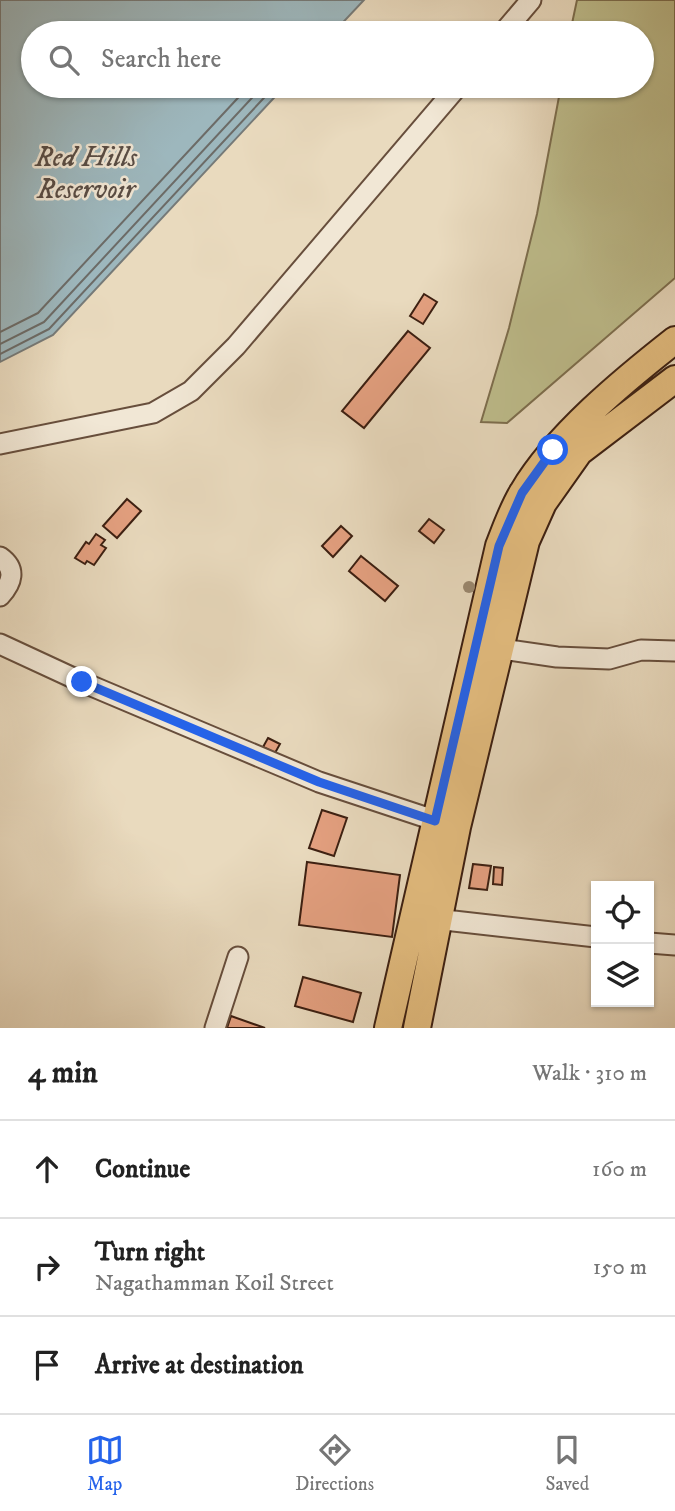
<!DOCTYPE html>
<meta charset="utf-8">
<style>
:root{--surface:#fff;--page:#f2f2f2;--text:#222;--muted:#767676;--line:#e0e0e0;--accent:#2563eb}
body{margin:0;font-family:"IM FELL DW Pica",serif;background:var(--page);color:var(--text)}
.controls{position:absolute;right:21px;bottom:21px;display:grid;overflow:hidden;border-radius:0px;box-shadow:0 2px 5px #0004}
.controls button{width:63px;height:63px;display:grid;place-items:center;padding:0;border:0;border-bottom:2px solid var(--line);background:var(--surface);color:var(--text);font:35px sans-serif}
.stop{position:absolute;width:21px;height:21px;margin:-16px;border:5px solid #2563eb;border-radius:50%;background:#fff}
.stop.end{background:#2563eb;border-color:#fff;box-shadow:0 2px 7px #0008}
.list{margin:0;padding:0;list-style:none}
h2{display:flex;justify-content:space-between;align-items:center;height:91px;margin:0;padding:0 28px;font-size:30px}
h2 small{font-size:23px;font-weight:400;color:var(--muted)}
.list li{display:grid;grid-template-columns:46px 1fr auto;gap:21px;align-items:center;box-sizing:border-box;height:98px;padding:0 28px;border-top:2px solid var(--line)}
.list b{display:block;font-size:26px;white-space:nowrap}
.list p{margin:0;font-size:23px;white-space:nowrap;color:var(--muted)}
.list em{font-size:23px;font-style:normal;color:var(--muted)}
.icon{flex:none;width:38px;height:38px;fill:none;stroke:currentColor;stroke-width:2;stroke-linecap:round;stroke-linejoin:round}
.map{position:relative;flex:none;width:675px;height:1028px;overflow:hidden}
.search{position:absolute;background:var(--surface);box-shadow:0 2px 5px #0004;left:21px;right:21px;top:21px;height:77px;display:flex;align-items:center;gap:18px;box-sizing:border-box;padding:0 24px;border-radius:38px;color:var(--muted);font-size:26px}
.sheet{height:385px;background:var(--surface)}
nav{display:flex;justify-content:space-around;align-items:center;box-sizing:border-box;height:98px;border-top:2px solid var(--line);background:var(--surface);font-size:19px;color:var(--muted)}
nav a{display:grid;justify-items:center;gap:4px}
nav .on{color:var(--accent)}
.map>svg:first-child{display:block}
.green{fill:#bebd8c;stroke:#7d6e4e;stroke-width:2}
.water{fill:#9db7bd;stroke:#767a78;stroke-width:2}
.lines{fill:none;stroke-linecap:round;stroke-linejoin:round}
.shore{stroke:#6c6b67;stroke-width:2}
.building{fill:#e4a080;stroke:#3c1f11;stroke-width:2}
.minor-casing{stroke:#674e3c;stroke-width:23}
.major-casing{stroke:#3c1f11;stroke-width:30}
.minor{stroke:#f1e7d5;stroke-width:19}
.major{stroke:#e4bd7f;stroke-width:26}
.tree{fill:#9b8970}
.route{stroke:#2563eb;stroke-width:9}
.labels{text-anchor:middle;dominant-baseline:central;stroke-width:5;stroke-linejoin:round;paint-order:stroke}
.water-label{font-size:28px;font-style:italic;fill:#594d45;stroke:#f1e7d5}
</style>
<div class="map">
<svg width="675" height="1028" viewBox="0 0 675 1028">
<rect width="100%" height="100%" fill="#e9dabe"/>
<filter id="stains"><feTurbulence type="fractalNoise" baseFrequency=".00286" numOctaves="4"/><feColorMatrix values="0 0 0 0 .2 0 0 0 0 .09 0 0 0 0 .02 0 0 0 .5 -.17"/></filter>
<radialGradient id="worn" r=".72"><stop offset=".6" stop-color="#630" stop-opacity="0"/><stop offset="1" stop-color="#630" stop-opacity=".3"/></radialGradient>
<path class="green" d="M577 0H675V278L507 423 481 422 509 328 537 214 561 86H642V33H570Z"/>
<path class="water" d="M0 0H364L333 33H33V86H285L53 335 0 362Z"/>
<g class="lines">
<path class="shore" d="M0 332 38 313 249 86
M0 344 44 322 263 86
M0 354 49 329 275 86"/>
</g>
<path class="building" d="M424 294 437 302 423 324 410 316Z
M408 331 430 348 364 428 342 411Z
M127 499 141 511 117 538 103 526Z
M429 519 444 530 434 543 419 531Z
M341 526 352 536 333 557 322 546Z
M96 534 105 540 101 545 106 548 94 565 87 561 85 564 75 558 86 542 89 544Z
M361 556 398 586 385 601 349 571Z
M268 738 280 744 275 753 263 747Z
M322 810 347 818 334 856 309 848Z
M307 862 400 875 392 937 299 925Z
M473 864 491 866 487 890 469 888Z
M494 867 503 868 502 885 493 884Z
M303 977 361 993 353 1022 295 1006Z
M231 1016 265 1028H227Z"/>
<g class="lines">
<g class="minor-casing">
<path id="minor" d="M503 33 531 0
M0 444 153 413 191 391 236 346 458 86
M0 557C17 569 12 583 0 596
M0 644 82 682 319 782 446 824
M489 647 557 657 609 659 641 650 675 651
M427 918 596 937
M649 943 675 945
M215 1028 238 957"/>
</g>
<g class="major-casing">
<path id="major" d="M388 1028 499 546C506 528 513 508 523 492 556 436 624 380 675 340
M417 1028 457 827 526 541 543 503 579 452 675 379"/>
</g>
<use href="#minor" class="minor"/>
<use href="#major" class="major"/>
</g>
<circle class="tree" cx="469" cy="587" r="6"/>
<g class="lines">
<path class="route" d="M82 682 319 782 435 821 499 546 522 493 553 450"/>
</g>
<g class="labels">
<g class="water-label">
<text x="86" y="157">Red Hills<tspan x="86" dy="32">Reservoir</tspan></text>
</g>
</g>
<rect width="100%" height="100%" filter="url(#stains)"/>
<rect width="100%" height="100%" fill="url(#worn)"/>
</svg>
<div class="controls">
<button><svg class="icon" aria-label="locate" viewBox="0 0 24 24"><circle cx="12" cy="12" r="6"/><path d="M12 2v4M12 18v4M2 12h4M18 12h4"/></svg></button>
<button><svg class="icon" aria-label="layers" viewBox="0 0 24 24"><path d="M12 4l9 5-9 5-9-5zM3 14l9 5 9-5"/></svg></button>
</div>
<div class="stop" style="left:553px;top:450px"></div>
<div class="stop end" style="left:82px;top:682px"></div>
<div class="search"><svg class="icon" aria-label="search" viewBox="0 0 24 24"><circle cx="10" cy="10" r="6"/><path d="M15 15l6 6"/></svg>Search here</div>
</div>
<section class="sheet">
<h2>4 min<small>Walk · 310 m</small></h2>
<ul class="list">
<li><svg class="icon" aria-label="ahead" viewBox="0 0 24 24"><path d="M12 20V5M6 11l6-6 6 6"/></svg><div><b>Continue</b></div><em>160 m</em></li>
<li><svg class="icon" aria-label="right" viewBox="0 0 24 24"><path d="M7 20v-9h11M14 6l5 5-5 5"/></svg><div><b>Turn right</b><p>Nagathamman Koil Street</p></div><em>150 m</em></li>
<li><svg class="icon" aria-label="arrive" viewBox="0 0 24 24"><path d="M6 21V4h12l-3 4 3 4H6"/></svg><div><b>Arrive at destination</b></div></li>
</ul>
</section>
<nav>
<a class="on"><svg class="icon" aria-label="map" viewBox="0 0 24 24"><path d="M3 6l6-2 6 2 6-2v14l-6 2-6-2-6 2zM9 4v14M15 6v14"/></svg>Map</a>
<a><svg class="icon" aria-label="directions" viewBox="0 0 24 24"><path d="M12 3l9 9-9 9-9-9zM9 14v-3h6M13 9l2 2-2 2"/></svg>Directions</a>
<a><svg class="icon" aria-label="saved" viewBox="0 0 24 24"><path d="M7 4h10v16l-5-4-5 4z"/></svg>Saved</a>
</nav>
